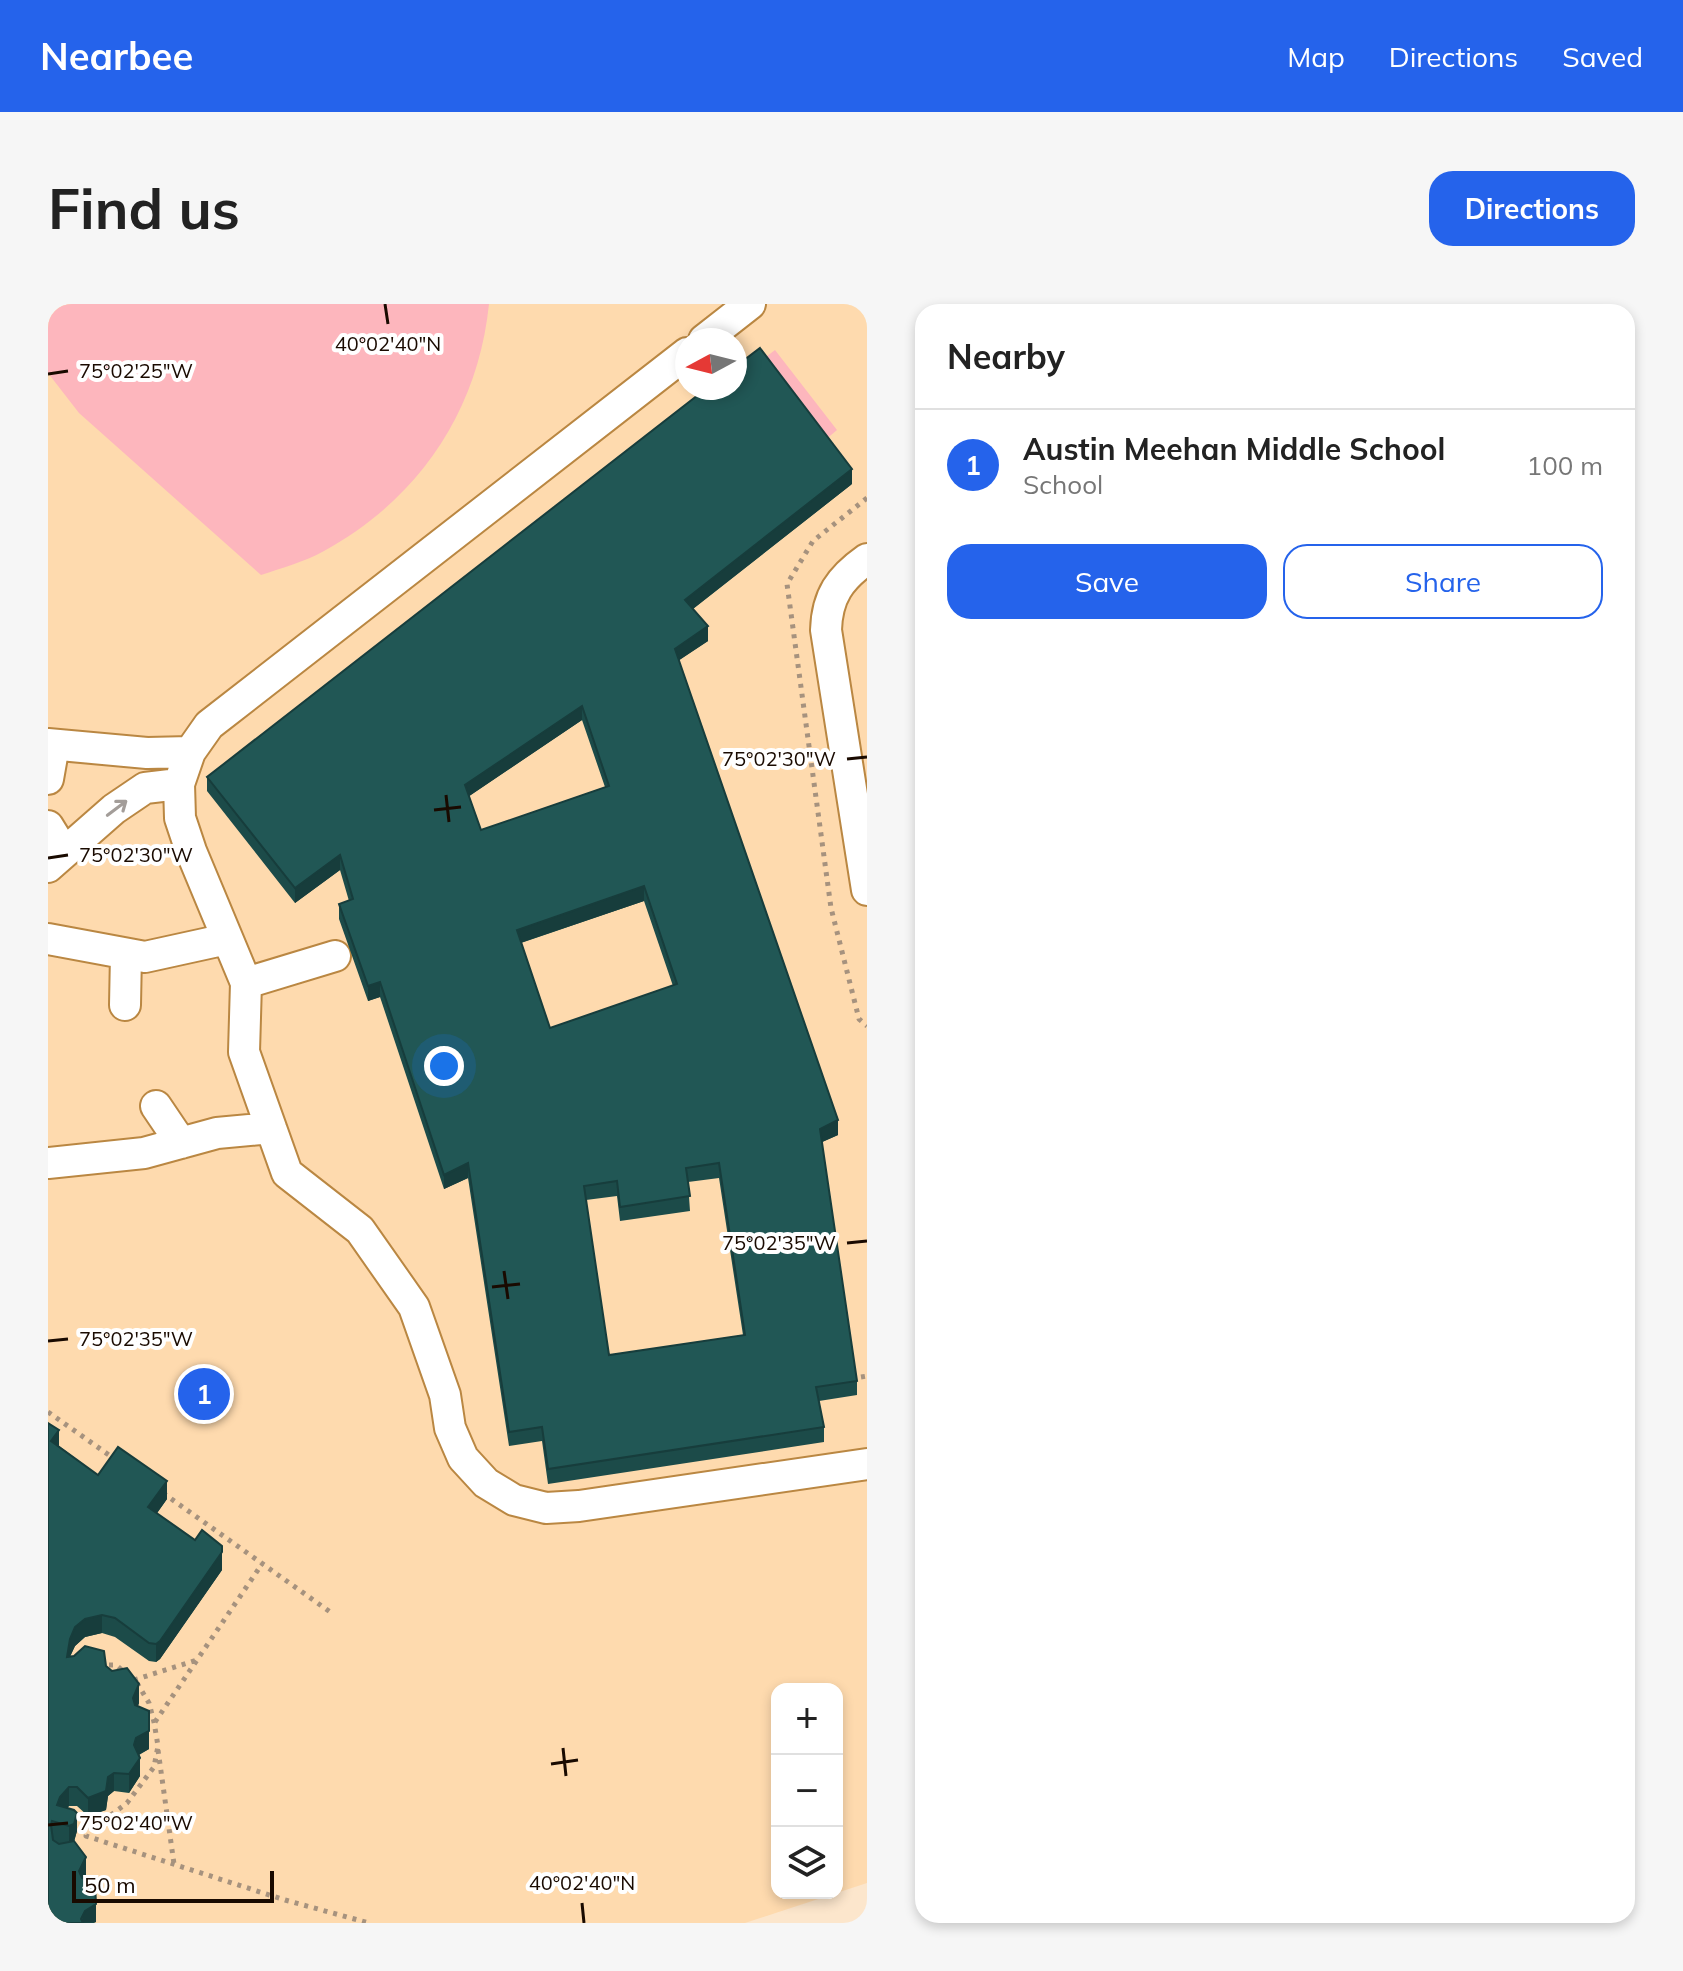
<!DOCTYPE html>
<meta charset="utf-8">
<style>
:root{--surface:#fff;--page:#f6f6f6;--text:#222;--muted:#767676;--line:#e0e0e0;--accent:#2563eb}
body{margin:0;font-family:Mulish,sans-serif;background:var(--page);color:var(--text)}
.controls{position:absolute;right:24px;bottom:24px;display:grid;overflow:hidden;border-radius:16px;box-shadow:0 4px 12px #0003}
.controls button{width:72px;height:72px;display:grid;place-items:center;padding:0;border:0;border-bottom:2px solid var(--line);background:var(--surface);color:var(--text);font:40px sans-serif}
.compass{position:absolute;left:627px;top:24px;width:72px;height:72px;border-radius:50%;background:var(--surface);box-shadow:0 4px 12px #0003;rotate:263deg}
.scale{position:absolute;left:24px;bottom:20px;width:202px;box-sizing:border-box;padding-left:8px;border:4px solid #190a00;border-top:0;font-size:22px;line-height:28px;white-space:nowrap;color:#190a00;-webkit-text-stroke:6px #fff;paint-order:stroke}
.you{position:absolute;left:396px;top:762px;width:28px;height:28px;margin:-20px;border:6px solid #fff;border-radius:50%;background:#1a73e8;box-shadow:0 0 0 12px #1a73e833}
.badge{display:grid;place-items:center;width:52px;height:52px;border-radius:50%;background:var(--accent);color:#fff;font-size:26px;font-weight:700}
.pin{position:absolute;translate:-50% -50%;border:4px solid #fff;box-shadow:0 2px 8px #0006}
.list{margin:0;padding:0;list-style:none}
h2{display:flex;justify-content:space-between;align-items:center;height:104px;margin:0;padding:0 32px;font-size:34px}
h2 small{font-size:26px;font-weight:400;color:var(--muted)}
.list li{display:grid;grid-template-columns:52px 1fr auto;gap:24px;align-items:center;box-sizing:border-box;height:112px;padding:0 32px;border-top:2px solid var(--line)}
.list b{display:block;font-size:30px;white-space:nowrap}
.list p{margin:0;font-size:26px;white-space:nowrap;color:var(--muted)}
.list em{font-size:26px;font-style:normal;color:var(--muted)}
.actions{display:flex;gap:16px;padding:24px 32px}
.actions a{flex:1;padding:18px 0;border:2px solid var(--accent);border-radius:24px;text-align:center;font-size:28px;color:var(--accent)}
.actions .main{background:var(--accent);color:#fff}
.icon{flex:none;width:44px;height:44px;fill:none;stroke:currentColor;stroke-width:2;stroke-linecap:round;stroke-linejoin:round}
.map{position:relative;flex:none;width:819px;height:1619px;overflow:hidden;border-radius:24px}
header{display:flex;align-items:center;gap:48px;box-sizing:border-box;height:112px;padding:0 40px;background:var(--accent);color:#fff}
header strong{font-size:38px}
nav{display:flex;gap:44px;margin-inline-start:auto;font-size:28px}
.intro{display:flex;align-items:center;justify-content:space-between;box-sizing:border-box;height:192px;padding:0 48px}
h1{margin:0;font-size:56px}
.button{padding:20px 36px;border-radius:24px;background:var(--accent);color:#fff;font-size:28px;font-weight:700}
main{display:flex;gap:48px;padding:0 48px}
aside{flex:1;background:var(--surface);border-radius:24px;box-shadow:0 4px 12px #0003}
.map>svg:first-child{display:block}
.built{fill:#fedaae;fill-rule:evenodd}
.green{fill:#fdb6bd}
.lines{fill:none;stroke-linecap:round;stroke-linejoin:round}
.minor-casing{stroke:#ba8742;stroke-width:34}
.path{stroke:#a6927e;stroke-width:5;stroke-dasharray:4 6;stroke-linecap:butt}
.minor{stroke:#fff;stroke-width:30}
.wall{fill:#1c4b49;fill-rule:evenodd}
.shaded-wall{fill:#173d3c}
.building{fill:#215755;stroke:#173d3c;stroke-width:2;fill-rule:evenodd}
.oneway{stroke:#a39d99}
.ticks{fill:none;stroke:#190a00;stroke-width:3}
.ticks-label{font-size:20px;text-anchor:middle;fill:#190a00;stroke:#fff;stroke-width:8;stroke-linejoin:round;paint-order:stroke}
</style>
<header>
<strong>Nearbee</strong>
<nav><a>Map</a><a>Directions</a><a>Saved</a></nav>
</header>
<div class="intro"><h1>Find us</h1><a class="button">Directions</a></div>
<main>
<div class="map">
<svg width="819" height="1619" viewBox="0 0 819 1619">
<rect width="100%" height="100%" fill="#fce6cc"/>
<path class="built" d="M0 0H819V1579L697 1619H0ZM639 36H687V84H639ZM729 1385H789V1589H729Z"/>
<path class="green" d="M0 0H441C430 107 371 195 276 247 256 258 234 264 213 271L31 109 0 69Z
M727 46 789 126 776 137 714 56Z"/>
<g class="lines">
<g class="minor-casing">
<path id="minor" d="M656 36 702 0
M819 255C792 274 779 292 778 326L819 586
M0 440 99 449 142 448
M0 475 6 441
M0 522 16 548
M0 563 66 505 97 484 131 480
M0 635 97 653 179 635
M287 652 198 679 143 547 132 514 131 480 142 448 161 421 639 49
M198 679 196 748 239 869 312 926 366 1003 397 1091 402 1124 415 1154 438 1179 466 1196 498 1204 531 1202 819 1160
M77 701 78 650
M108 802 133 839
M0 859 96 849 169 829 223 824"/>
</g>
<path class="path" d="M819 194 765 237 739 280 783 604 811 715 819 722
M813 1073 819 1072
M0 1108 68 1156
M115 1189 285 1310
M51 1361H68L75 1367
M86 1376 149 1356
M89 1379 101 1399 106 1418 110 1442 106 1463 79 1499 63 1511 42 1517 38 1532 237 1596 321 1619
M107 1418 214 1260
M110 1446 126 1560"/>
<use href="#minor" class="minor"/>
</g>
<path class="wall" d="M804 180 645 305 660 337 631 356 790 831 774 838 809 1077V1091L771 1097 776 1123V1138L500 1180 494 1137 461 1142 420 874 396 885 332 693 320 697 291 615V600L301 597 292 566 247 599 159 487V473ZM534 416 557 483 433 526 421 492ZM596 597 625 682 502 724 473 639ZM671 874 695 1031 561 1051 538 896 569 892 572 917 642 907 640 878Z
M11 1142 50 1171 119 1195 109 1209 174 1266 112 1355 108 1358 101 1357 67 1333 54 1329 37 1333 27 1342 22 1352 58 1362 91 1399 90 1402 101 1445 91 1451 92 1472 81 1489 66 1487 60 1492 58 1506 40 1512 29 1502H21L19 1504 29 1527 26 1537 38 1572 36 1575 48 1618 46 1619H0Z"/>
<path class="shaded-wall" d="M804 165V180L637 311V296Z
M660 322V337L627 359V345Z
M534 402V416L417 495V481Z
M292 551V566L247 599V584Z
M596 582V597L469 640V626Z
M332 678V693L320 697V682Z
M790 816V831L772 839V825Z
M420 859V874L396 885V871Z
M11 1126V1144L3 1137Z
M119 1177V1195L100 1222V1203Z
M174 1248V1266L112 1355 108 1358V1340Z
M54 1311V1329L37 1333 27 1342 22 1353H19L22 1335 27 1323 37 1315Z
M91 1380V1399L85 1412V1394Z
M101 1427V1445L88 1452 86 1441 88 1434Z
M92 1454V1472L81 1489V1470Z
M66 1469V1487L60 1492 58 1506 40 1512V1494Z
M21 1483V1502L12 1511 9 1519V1501L12 1493Z
M29 1509V1527L26 1538 21 1540V1522Z
M38 1553V1572L31 1586V1567Z
M48 1600V1618L33 1619 37 1607Z"/>
<path class="building" d="M712 44 804 165 637 296 660 322 627 345 790 816 772 825 809 1077 768 1083 776 1123 500 1165 494 1123 461 1128 420 859 396 871 332 678 320 682 291 600 305 595 292 551 247 584 159 473 659 84H687V63ZM534 402 561 482 433 526 417 481ZM596 582 629 680 502 724 469 626ZM671 859 697 1031 561 1051 536 882 569 877 572 903 642 892 638 864Z
M0 1119 11 1126 3 1137 50 1171 70 1143 119 1177 100 1203 147 1236 154 1226 174 1242V1248L112 1337 108 1340 101 1339 67 1314 54 1311 37 1315 27 1323 22 1335 19 1353 26 1352 37 1342 56 1347 58 1362 64 1367 79 1364 91 1380 85 1394 87 1401 101 1407V1427L88 1434 86 1441 92 1454 81 1470 66 1469 60 1473 58 1487 40 1494 29 1483H21L12 1493 9 1501 26 1506 29 1509 26 1520 21 1522 4 1517 3 1521 5 1536 11 1540 26 1537 38 1553 31 1567 34 1574 47 1579 48 1600 37 1607 33 1615 35 1619H0Z"/>
<defs><path id="oneway-shaft" d="M-6 0H5M1.5-3L5.5 0L1.5 3" fill="none" stroke-width="1.6" stroke-linecap="round" stroke-linejoin="round" transform="scale(2)"/></defs>
<use class="oneway" href="#oneway-shaft" transform="translate(69 504) rotate(-37)"/>
<path class="ticks" d="M337 0 340 20M0 70 20 67M799 455 819 453M398 491 401 518M386 506 413 503M0 554 20 551M799 939 819 937M456 967 460 995M444 983 472 980M0 1037 20 1035M515 1444 518 1472M503 1460 530 1456M0 1521 20 1519M534 1599 536 1619"/>
<g class="ticks-label">
<text x="340" y="47">40°02'40"N</text>
<text x="88" y="74">75°02'25"W</text>
<text x="731" y="462">75°02'30"W</text>
<text x="88" y="558">75°02'30"W</text>
<text x="731" y="946">75°02'35"W</text>
<text x="88" y="1042">75°02'35"W</text>
<text x="88" y="1526">75°02'40"W</text>
<text x="534" y="1586">40°02'40"N</text>
</g>
</svg>
<div class="controls">
<button>+</button>
<button>−</button>
<button><svg class="icon" aria-label="layers" viewBox="0 0 24 24"><path d="M12 4l9 5-9 5-9-5zM3 14l9 5 9-5"/></svg></button>
</div>
<svg class="compass" viewBox="-18 -18 36 36"><path d="M0-13l5 13h-10z" fill="#e53935"/><path d="M0 13l5-13h-10z" fill="#767676"/></svg>
<div class="scale">50 m</div>
<div class="you"></div>
<div class="pin badge" style="left:156px;top:1090px">1</div>
</div>
<aside>
<h2>Nearby<small></small></h2>
<ul class="list">
<li><span class="badge">1</span><div><b>Austin Meehan Middle School</b><p>School</p></div><em>100 m</em></li>
</ul>
<div class="actions"><a class="main">Save</a><a>Share</a></div>
</aside>
</main>
